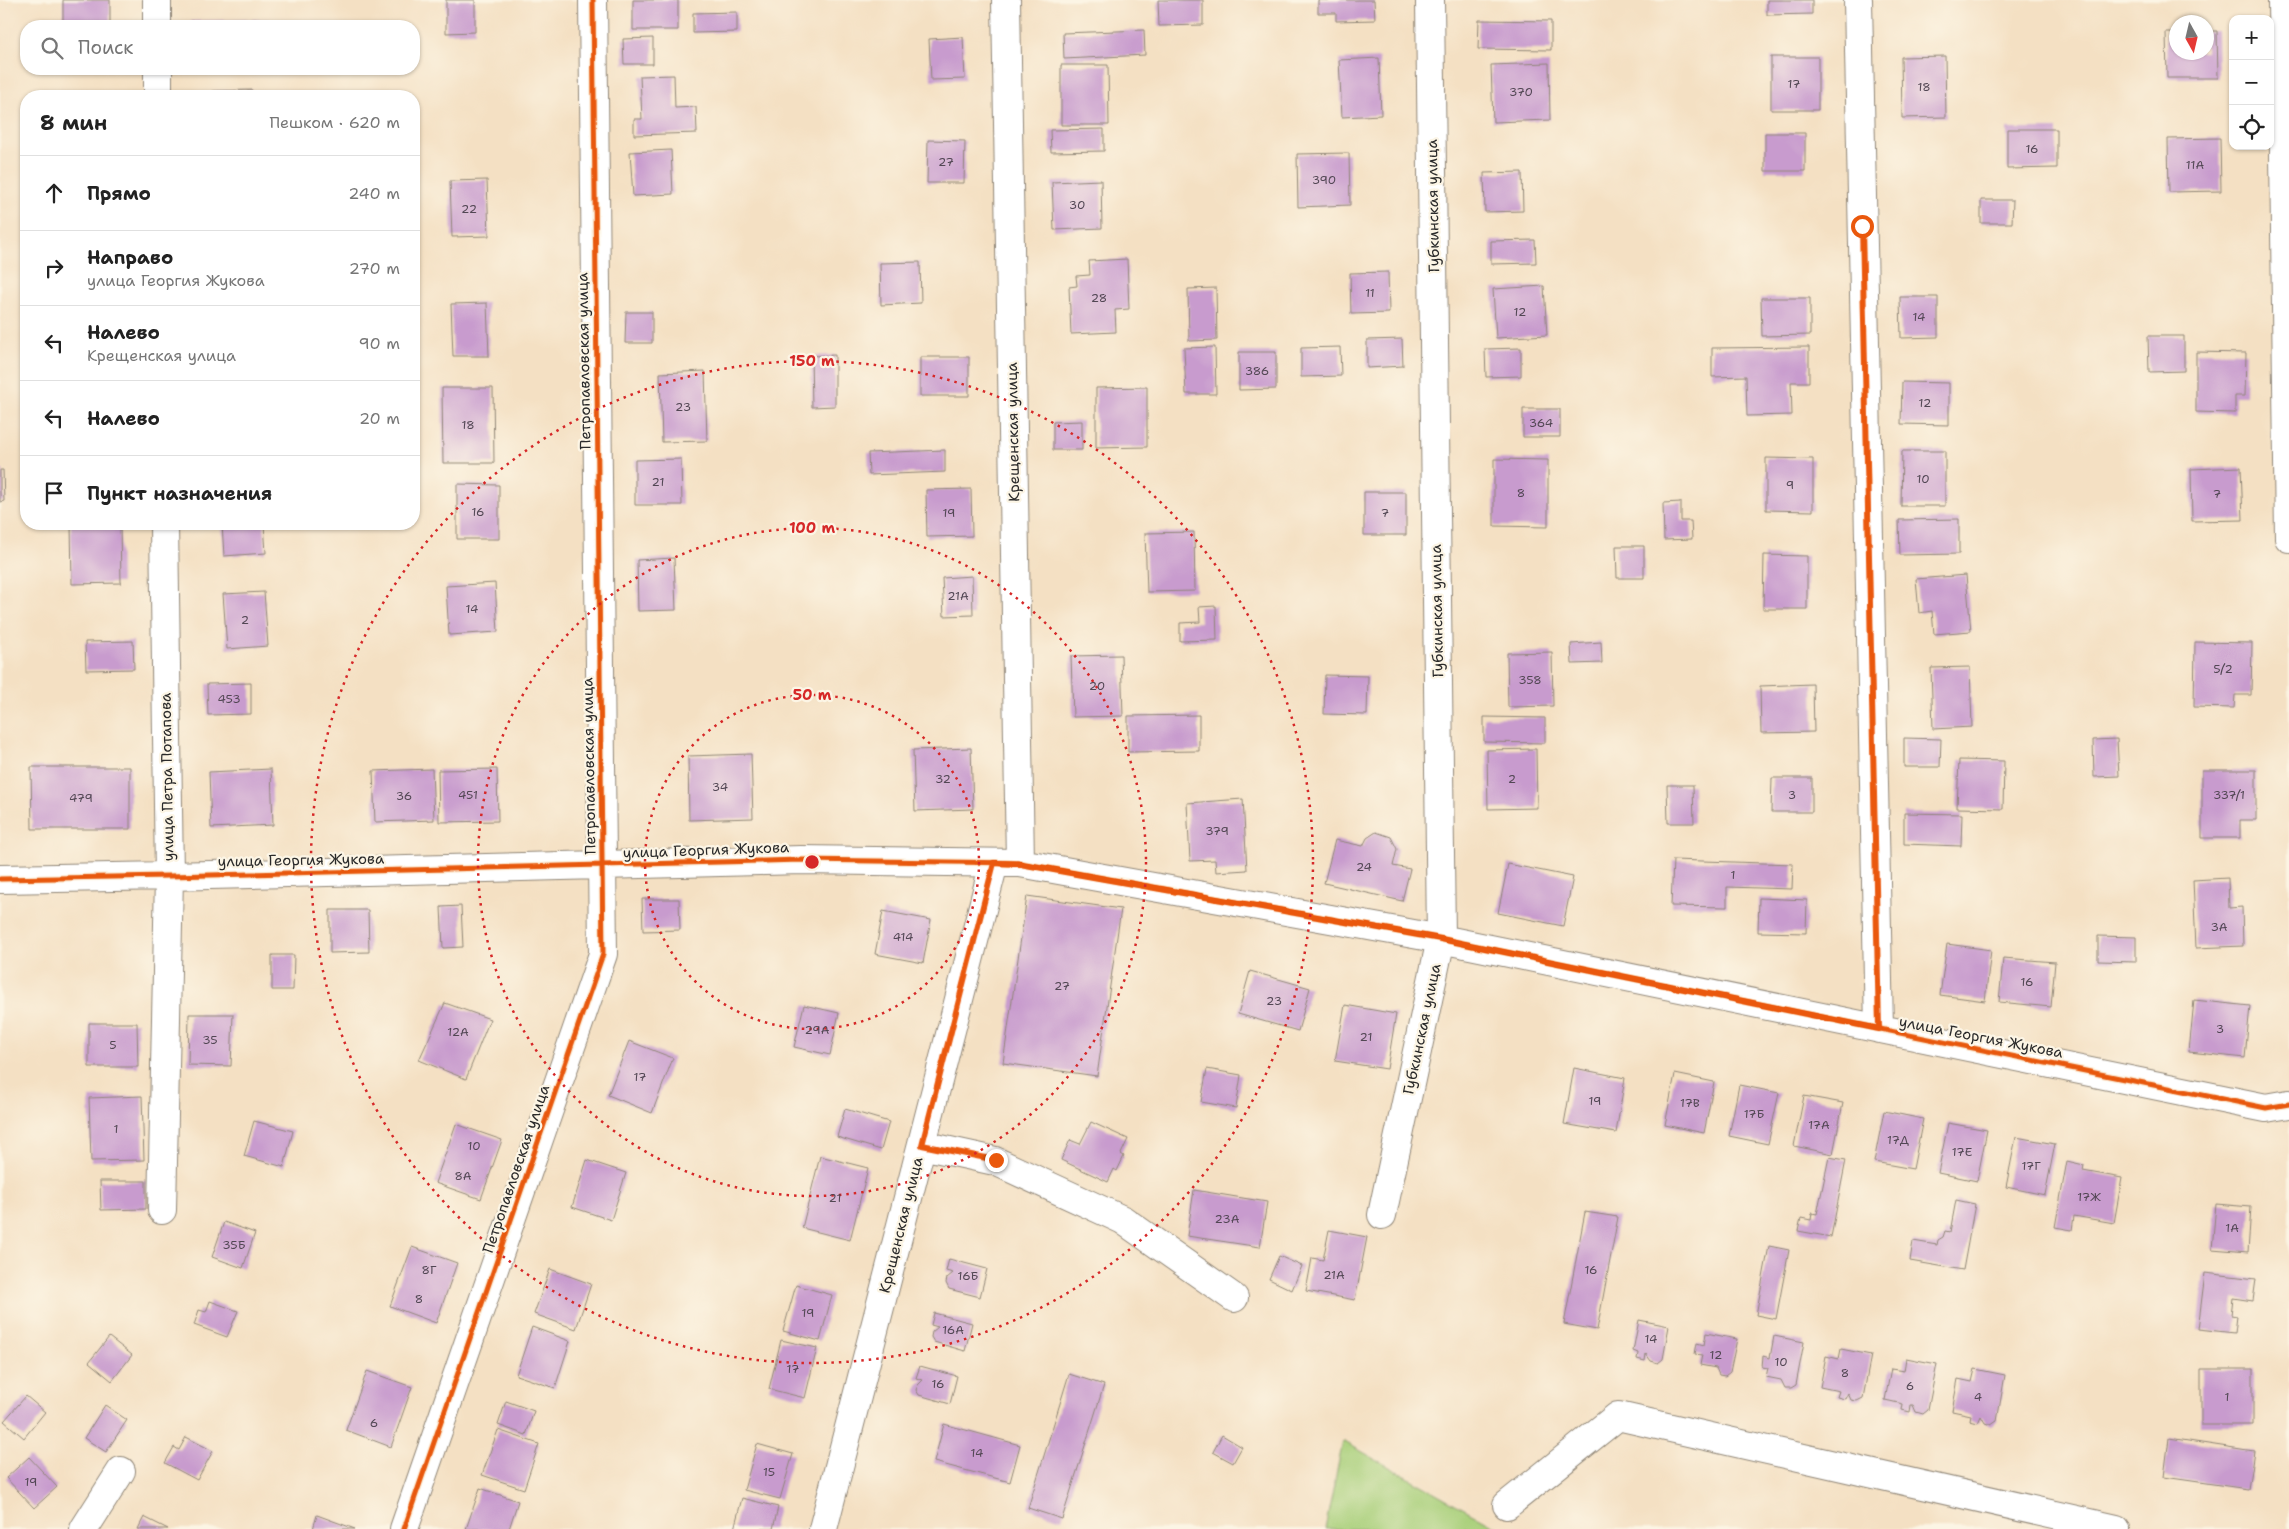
<!DOCTYPE html>
<html lang="ru">
<meta charset="utf-8">
<style>
:root{--surface:#fff;--page:#f2f2f2;--text:#222;--muted:#767676;--line:#e0e0e0}
body{margin:0;font-family:"Shantell Sans",sans-serif;background:var(--page);color:var(--text)}
.controls{position:absolute;right:15px;top:15px;display:grid;overflow:hidden;border-radius:10px;box-shadow:0 1px 4px #0004}
.controls button{width:45px;height:45px;display:grid;place-items:center;padding:0;border:0;border-bottom:1px solid var(--line);background:var(--surface);color:var(--text);font:25px sans-serif}
.compass{position:absolute;left:2169px;top:15px;width:45px;height:45px;border-radius:50%;background:var(--surface);box-shadow:0 1px 4px #0004;rotate:172deg}
.stop{position:absolute;width:15px;height:15px;margin:-11px;border:4px solid #ea580c;border-radius:50%;background:#fff}
.stop.end{background:#ea580c;border-color:#fff;box-shadow:0 1px 5px #0008}
.list{margin:0;padding:0;list-style:none}
h2{display:flex;justify-content:space-between;align-items:center;height:65px;margin:0;padding:0 20px;font-size:21px}
h2 small{font-size:16px;font-weight:400;color:var(--muted)}
.list li{display:grid;grid-template-columns:32px 1fr auto;gap:15px;align-items:center;box-sizing:border-box;height:75px;padding:0 20px;border-top:1px solid var(--line)}
.list b{display:block;font-size:19px;white-space:nowrap}
.list p{margin:0;font-size:16px;white-space:nowrap;color:var(--muted)}
.list em{font-size:16px;font-style:normal;color:var(--muted)}
.icon{flex:none;width:28px;height:28px;fill:none;stroke:currentColor;stroke-width:2;stroke-linecap:round;stroke-linejoin:round}
.map{position:relative;flex:none;width:2289px;height:1529px;overflow:hidden}
.search{position:absolute;background:var(--surface);box-shadow:0 1px 4px #0004;left:20px;top:20px;width:400px;height:55px;display:flex;align-items:center;gap:12px;box-sizing:border-box;padding:0 18px;border-radius:20px;color:var(--muted);font-size:19px}
.panel{position:absolute;background:var(--surface);box-shadow:0 1px 4px #0004;left:20px;top:90px;width:400px;height:440px;border-radius:20px}
.map>svg:first-child{display:block}
.green{fill:#a8cf79;stroke:#6a7d52}
.building{fill:#c89bce}
.lines{fill:none;stroke-linecap:round;stroke-linejoin:round}
.minor-casing{stroke:#908677;stroke-width:30}
.minor{stroke:#fff;stroke-width:28}
.cycleway-casing{stroke:#fcf5e5;stroke-width:8}
.cycleway{stroke:#e8590c;stroke-width:5}
.route{stroke:#ea580c;stroke-width:6}
.ring{fill:none;stroke:#d62828;stroke-width:2.5;stroke-dasharray:2.5 5}
.labels{text-anchor:middle;dominant-baseline:central;stroke-width:4.5;stroke-linejoin:round;paint-order:stroke}
.number-label{font-size:12px;fill:#524754}
.street-label{font-size:15px;fill:#2b2b2b;stroke:#fcf5e5}
.centre{fill:#d62828;stroke:#fcf5e5;stroke-width:2.5}
.ring-label{font-size:15px;text-anchor:middle;font-weight:bold;fill:#d62828;stroke:#fcf5e5;stroke-width:4.5;stroke-linejoin:round;paint-order:stroke}
</style>
<div class="map">
<svg width="2289" height="1529" viewBox="0 0 2289 1529">
<rect width="100%" height="100%" fill="#fcf5e5"/>
<filter id="ink" filterUnits="userSpaceOnUse"><feTurbulence type="fractalNoise" baseFrequency=".02" numOctaves="2"/><feDisplacementMap in="SourceGraphic" scale="10" xChannelSelector="R" yChannelSelector="G"/><feConvolveMatrix kernelMatrix="1 2 1 2 8 2 1 2 1" color-interpolation-filters="sRGB"/></filter>
<filter id="wash" filterUnits="userSpaceOnUse"><feTurbulence type="fractalNoise" baseFrequency=".0096" numOctaves="4" result="noise"/><feDisplacementMap in="SourceGraphic" scale="20" xChannelSelector="R" yChannelSelector="G"/><feGaussianBlur stdDeviation="1.12" result="paint"/><feColorMatrix in="noise" values="0 0 0 0 0 0 0 0 0 0 0 0 0 0 0 0 0 1.4 0 .05"/><feComposite in="paint" operator="in"/></filter>
<g filter="url(#wash)">
<rect width="100%" height="100%" fill="#f4e0c3"/>
<path class="green" d="M1343 1441 1500 1529H1325Z"/>
<g id="blocks">
<path class="building" d="M63 0H110V26H63Z
M446 0H475V32L446 33Z
M633 0H678V30H633Z
M1158 0H1203V25L1159 26Z
M1318 0H1374L1375 20 1336 21V13H1318Z
M1767 0H1812V14L1767 15Z
M737 12V32L693 33V13Z
M268 19V26H191V21Z
M1479 20 1551 21V50L1478 49Z
M1144 30 1145 55 1064 59 1063 33Z
M2206 31H2217L2218 78H2167L2166 32H2176V52H2206Z
M963 37 965 79 931 80 929 39Z
M653 38V64H624L623 39Z
M1945 56 1946 117 1902 118 1901 57Z
M1771 57H1818V110H1771Z
M1379 58 1381 115 1342 117 1339 60Z
M1549 63 1550 120 1493 122 1491 65Z
M1061 65H1108L1109 125H1061Z
M674 75 675 108 696 107 697 133 634 135V119H642L640 76Z
M252 90V96H213V91Z
M1104 129V151L1051 152 1050 130Z
M2007 129H2057V168L2007 169Z
M1765 133H1805V171H1765Z
M2220 138 2221 191 2169 192 2168 139Z
M928 140 965 141 964 183H927Z
M671 150 673 194 633 196 630 152Z
M1349 153 1350 205 1298 207 1297 154Z
M1522 172 1523 211 1485 212 1484 173Z
M487 180 489 236 452 237 450 181Z
M1101 180 1102 228 1054 230 1052 182Z
M1981 200H2013L2012 223H1981Z
M1535 240 1536 263 1491 264V241Z
M1127 259 1129 309 1115 310 1116 332 1071 334 1069 287 1077 286 1076 276 1090 275 1089 261Z
M920 262 921 303 881 305 880 263Z
M1388 272 1389 313 1351 314 1350 273Z
M1544 286 1547 335 1496 338 1493 289Z
M1216 288 1217 340 1189 341 1188 289Z
M1900 297H1938V337L1901 338Z
M1761 298H1810V335L1762 336Z
M487 303 489 356H453L451 304Z
M626 312H652V343H625Z
M2148 336H2184V371L2149 372Z
M1402 339 1403 366 1367 368V340Z
M1215 347 1216 394H1186L1184 348Z
M1340 347 1341 376 1301 377V348Z
M1809 347V382H1791L1792 415 1747 416 1746 376 1712 377V348Z
M1521 348V376L1486 377 1485 349Z
M1239 352H1276V389L1239 390Z
M2196 352 2246 353 2245 396H2235V413L2196 412Z
M835 355V406L812 407 811 356Z
M920 357H969V396H920Z
M705 371 707 441 662 442 660 373Z
M1902 382 1949 383V425L1901 424Z
M1147 387V447L1096 448V388Z
M442 388H493L494 463H443Z
M1523 409H1560V437H1523Z
M1082 421V450H1053V422Z
M945 450V472L869 475 868 453Z
M1902 451H1945V506H1901Z
M1766 458 1813 459V511L1766 510Z
M681 459 682 505H635V460Z
M1494 459 1548 460V527L1494 526Z
M2241 467 2243 520 2192 521 2191 469Z
M0 470H3L4 501 0 502Z
M457 484 499 485V539H457Z
M971 489 972 536 927 537 926 490Z
M1364 492H1406V535H1364Z
M1681 502V521H1691L1692 539 1664 540 1663 503Z
M1959 519V554L1900 555 1899 520Z
M71 524H120L121 583 72 584Z
M222 524H264L266 553 224 556Z
M1194 532 1195 591 1147 592 1145 533Z
M1616 546H1644V578H1617Z
M1764 555 1807 556V609H1763Z
M674 558 676 610 638 611 637 560Z
M1966 575 1971 631 1934 634 1932 611 1919 613 1916 579Z
M972 576 973 615 944 616 942 578Z
M495 583 498 632 449 635 446 586Z
M264 592 268 646 227 649 223 594Z
M1216 606 1217 640 1180 641V623L1200 622 1199 607Z
M133 641 134 669 86 670 85 642Z
M1601 642 1602 663 1572 664 1571 644Z
M2195 642 2252 643 2251 695H2235L2234 708 2194 707Z
M1552 652 1553 706 1508 707 1507 653Z
M1121 655 1123 716 1073 717 1071 656Z
M1970 667 1972 727 1933 729 1931 668Z
M1325 675 1368 676 1367 715 1324 714Z
M251 683V714L208 715 207 684Z
M1813 684 1814 732 1761 733 1760 686Z
M1199 715V751L1128 752V716Z
M1484 717 1545 718V743L1484 742Z
M1904 738 1941 739 1940 767H1904Z
M2117 739 2119 776 2094 777 2093 740Z
M971 748 973 809 915 811 913 750Z
M1536 749 1537 808 1488 809 1487 750Z
M751 754 753 818 689 820 688 756Z
M1959 760 2004 761 2003 809 1957 808Z
M31 767H130V829H32Z
M271 769 273 825 211 828 209 772Z
M432 769 434 820 375 822 373 771Z
M497 769 498 821 439 822 438 770Z
M2202 770H2256V820H2240V838H2202Z
M1772 778H1812V812H1771Z
M1667 785H1693L1694 823H1668Z
M1243 799 1247 870 1216 872 1215 860 1190 861 1187 803Z
M1904 813 1962 814 1961 846 1904 844Z
M1376 832 1391 837 1397 849 1393 866 1410 869 1402 901 1324 883 1335 840 1363 846 1367 838Z
M1673 860 1793 864 1792 889 1727 887V907L1671 906Z
M1508 864 1573 877 1563 926 1498 913Z
M2228 878 2229 908 2242 907 2243 946 2196 948 2193 880Z
M1027 896 1121 909 1097 1076 1003 1063Z
M1759 898 1807 900 1806 933 1758 932Z
M642 899H679L680 930 643 931Z
M461 906 463 947 443 948 441 907Z
M330 910H368L369 952 330 953Z
M883 911 931 920 923 963 875 954Z
M2098 936 2136 937V962L2098 961Z
M1947 944 1991 950 1985 1001 1940 995Z
M272 955H294L293 990H272Z
M2003 958 2055 962 2051 1007 1999 1002Z
M1250 971 1310 988 1298 1031 1238 1014Z
M2194 1000 2250 1006 2245 1058 2189 1052Z
M445 1003 490 1019 466 1079 419 1060Z
M804 1005 839 1013 830 1055 794 1047Z
M1345 1005 1396 1014 1387 1069 1335 1061Z
M189 1014H233L231 1066 188 1065Z
M89 1023H137L138 1067H89Z
M629 1041 673 1058 652 1113 608 1095Z
M1574 1068 1625 1078 1616 1133 1564 1124Z
M1207 1069 1241 1075 1236 1108 1201 1102Z
M1675 1074 1714 1082 1704 1133 1665 1125Z
M1739 1085 1779 1093 1768 1144 1729 1136Z
M142 1096 144 1160 91 1161 89 1098Z
M1804 1096 1843 1103 1833 1154 1794 1146Z
M845 1109 889 1122 881 1150 837 1137Z
M1884 1111 1923 1119 1913 1169 1874 1162Z
M254 1121 293 1131 284 1167 244 1156Z
M1091 1122 1128 1139 1121 1154 1124 1156 1117 1171 1114 1169 1108 1182 1061 1160 1070 1140 1080 1144Z
M1948 1123 1987 1130 1977 1181 1938 1173Z
M456 1124 502 1140 481 1199 435 1183Z
M2016 1137 2055 1144 2045 1195 2006 1187Z
M820 1156 868 1168 850 1240 802 1228Z
M1829 1157 1846 1160 1831 1237 1798 1231 1801 1218 1811 1220 1812 1213 1817 1214Z
M587 1160 626 1173 611 1220 572 1207Z
M2067 1161 2084 1165 2083 1171 2122 1178 2114 1223 2074 1216 2072 1230 2055 1227Z
M100 1181H146V1209L101 1210Z
M1194 1190 1267 1202 1260 1247 1187 1236Z
M1956 1200 1975 1204 1963 1270 1910 1261 1913 1241 1937 1245 1938 1240 1943 1237 1945 1231 1950 1232Z
M2216 1204 2251 1207 2248 1252 2212 1249Z
M1585 1212 1618 1217 1597 1330 1564 1324Z
M224 1222 255 1233 243 1268 212 1257Z
M1329 1230 1367 1237 1355 1300 1306 1291 1312 1258 1323 1260Z
M1769 1246 1789 1250 1776 1319 1756 1315Z
M412 1247 457 1263 436 1323 390 1306Z
M1279 1256 1302 1266 1292 1290 1269 1279Z
M949 1259 987 1269 980 1297 949 1289 946 1283 947 1278 953 1273 946 1271Z
M550 1269 591 1284 576 1329 534 1314Z
M2205 1273 2256 1279 2253 1301 2233 1298 2231 1315 2237 1316 2235 1333 2198 1329Z
M796 1285 832 1295 820 1341 783 1331Z
M210 1301 238 1311 227 1337 194 1325 199 1310 206 1312Z
M934 1313 972 1323 965 1351 934 1342 931 1337 932 1332 938 1327 931 1325Z
M1639 1320 1669 1326 1663 1359 1658 1363 1651 1361 1646 1354 1645 1361 1637 1359 1638 1353 1633 1351Z
M532 1327 570 1341 555 1388 516 1375Z
M1706 1333 1737 1339 1730 1372 1725 1376 1719 1375 1716 1368 1700 1365 1702 1355 1695 1354 1697 1343 1704 1345Z
M1774 1336 1804 1342 1796 1385 1791 1388H1785L1781 1380 1766 1377 1768 1368 1762 1367 1763 1356 1770 1358Z
M109 1337 132 1355 112 1381 89 1362Z
M781 1340 817 1348 805 1398 769 1389Z
M1841 1349 1871 1355 1863 1398 1857 1401 1851 1400 1848 1393 1845 1399 1837 1397 1839 1391 1820 1387 1826 1356 1839 1359Z
M1906 1358 1937 1364 1928 1410 1923 1414 1916 1412 1913 1405H1911L1910 1412 1902 1410 1903 1404 1885 1400 1891 1369 1904 1371Z
M920 1366 957 1376 950 1404 919 1395 916 1390 918 1385 923 1380 916 1378Z
M1975 1369 2005 1375 1997 1421 1991 1425 1985 1423 1981 1416 1978 1423 1970 1421 1971 1415 1952 1411 1958 1379 1972 1382Z
M2201 1369H2253V1425H2201Z
M367 1371 412 1387 391 1447 346 1430Z
M1069 1374 1104 1385 1062 1519 1028 1508Z
M26 1396 45 1412 24 1438 4 1421Z
M506 1401 534 1411 526 1435 498 1425Z
M105 1405 127 1420 106 1452 84 1438Z
M944 1424 1020 1445 1010 1482 934 1462Z
M498 1430 539 1444 524 1489 482 1475Z
M1222 1435 1242 1447 1233 1463 1213 1452Z
M186 1437 213 1451 197 1480 165 1463 174 1447 179 1450Z
M2169 1438 2254 1451 2248 1489 2164 1477Z
M757 1444 793 1454 780 1499 744 1490Z
M29 1457 57 1487 34 1508 6 1478Z
M480 1488 518 1501 509 1529H466Z
M742 1498 778 1507 773 1529H734Z
M317 1515 355 1529H313Z
M144 1517 168 1529H138Z"/>
</g>
</g>
<g filter="url(#ink)">
<use href="#blocks" fill-opacity="0" stroke="#908677" stroke-width="1"/>
<g class="lines">
<g class="minor-casing">
<path id="minor" d="M157 0V26
M1006 0 1020 863
M1858 0 1879 1029
M2282 0 2289 538
M158 69V96
M0 879 169 876 801 860 1020 863 1441 939 2266 1108 2289 1104
M922 1145 995 1161 1123 1220 1234 1298
M162 1210 169 876 164 524
M1382 1215 1441 939 1430 0
M1507 1505 1618 1416 2116 1529
M84 1529 121 1471
M404 1529 603 954 593 0
M823 1529 994 863"/>
</g>
<use href="#minor" class="minor"/>
<g class="cycleway-casing">
<path id="cycleway" d="M0 879 169 876 801 860 1020 863 1441 939 2266 1108 2289 1104
M404 1529 603 954 593 0"/>
</g>
<use href="#cycleway" class="cycleway"/>
</g>
</g>
<g class="lines" filter="url(#ink)">
<path class="route" d="M996 1160 922 1145 994 863 1020 864 1441 939 1879 1029 1862 226"/>
</g>
<g class="ring">
<circle cx="812" cy="862" r="167"/>
<circle cx="812" cy="862" r="334"/>
<circle cx="812" cy="862" r="501"/>
</g>
<g class="labels">
<g class="number-label">
<text x="1794" y="84">17</text>
<text x="1924" y="87">18</text>
<text x="1521" y="92">370</text>
<text x="2032" y="149">16</text>
<text x="946" y="162">27</text>
<text x="2195" y="165">11А</text>
<text x="1324" y="180">390</text>
<text x="1077" y="205">30</text>
<text x="469" y="209">22</text>
<text x="1370" y="293">11</text>
<text x="1099" y="298">28</text>
<text x="1520" y="312">12</text>
<text x="1919" y="317">14</text>
<text x="1257" y="371">386</text>
<text x="1925" y="403">12</text>
<text x="683" y="407">23</text>
<text x="1541" y="423">364</text>
<text x="468" y="425">18</text>
<text x="1923" y="479">10</text>
<text x="658" y="482">21</text>
<text x="1790" y="485">9</text>
<text x="1521" y="493">8</text>
<text x="2217" y="494">7</text>
<text x="478" y="512">16</text>
<text x="949" y="513">19</text>
<text x="1385" y="513">7</text>
<text x="958" y="596">21А</text>
<text x="472" y="609">14</text>
<text x="245" y="620">2</text>
<text x="2223" y="669">5/2</text>
<text x="1530" y="680">358</text>
<text x="1097" y="686">20</text>
<text x="229" y="699">453</text>
<text x="943" y="779">32</text>
<text x="1512" y="779">2</text>
<text x="720" y="787">34</text>
<text x="468" y="795">451</text>
<text x="1792" y="795">3</text>
<text x="2229" y="795">337/1</text>
<text x="404" y="796">36</text>
<text x="81" y="798">479</text>
<text x="1217" y="831">379</text>
<text x="1364" y="867">24</text>
<text x="1733" y="875">1</text>
<text x="2219" y="927">3А</text>
<text x="903" y="937">414</text>
<text x="2027" y="982">16</text>
<text x="1062" y="986">27</text>
<text x="1274" y="1001">23</text>
<text x="2220" y="1029">3</text>
<text x="817" y="1030">29А</text>
<text x="458" y="1032">12А</text>
<text x="1366" y="1037">21</text>
<text x="210" y="1040">35</text>
<text x="113" y="1045">5</text>
<text x="640" y="1077">17</text>
<text x="1595" y="1101">19</text>
<text x="1690" y="1103">17В</text>
<text x="1754" y="1114">17Б</text>
<text x="1819" y="1125">17А</text>
<text x="116" y="1129">1</text>
<text x="1898" y="1140">17Д</text>
<text x="474" y="1146">10</text>
<text x="1962" y="1152">17Е</text>
<text x="2031" y="1166">17Г</text>
<text x="463" y="1176">8А</text>
<text x="2089" y="1197">17Ж</text>
<text x="835" y="1198">21</text>
<text x="1227" y="1219">23А</text>
<text x="2232" y="1228">1А</text>
<text x="234" y="1245">35Б</text>
<text x="429" y="1270">8Г</text>
<text x="1591" y="1270">16</text>
<text x="1334" y="1275">21А</text>
<text x="968" y="1276">16Б</text>
<text x="419" y="1299">8</text>
<text x="808" y="1313">19</text>
<text x="953" y="1330">16А</text>
<text x="1651" y="1339">14</text>
<text x="1716" y="1355">12</text>
<text x="1781" y="1362">10</text>
<text x="793" y="1369">17</text>
<text x="1845" y="1373">8</text>
<text x="938" y="1384">16</text>
<text x="1910" y="1386">6</text>
<text x="1978" y="1397">4</text>
<text x="2227" y="1397">1</text>
<text x="374" y="1423">6</text>
<text x="977" y="1453">14</text>
<text x="769" y="1472">15</text>
<text x="31" y="1482">19</text>
</g>
<g class="street-label">
<text transform="translate(1433 206) rotate(-91)">Губкинская улица</text>
<text transform="translate(584 361) rotate(-91)">Петропавловская улица</text>
<text transform="translate(1013 432) rotate(-91)">Крещенская улица</text>
<text transform="translate(1437 611) rotate(-91)">Губкинская улица</text>
<text transform="translate(589 766) rotate(-91)">Петропавловская улица</text>
<text transform="translate(167 777) rotate(-91)">улица Петра Потапова</text>
<text transform="translate(706 850) rotate(-2)">улица Георгия Жукова</text>
<text transform="translate(301 860) rotate(-1)">улица Георгия Жукова</text>
<text transform="translate(1422 1029) rotate(-78)">Губкинская улица</text>
<text transform="translate(1981 1037) rotate(11)">улица Георгия Жукова</text>
<text transform="translate(516 1169) rotate(-71)">Петропавловская улица</text>
<text transform="translate(901 1225) rotate(-76)">Крещенская улица</text>
</g>
</g>
<circle cx="812" cy="862" r="8" class="centre"/>
<g class="ring-label">
<text x="812" y="366">150 m</text>
<text x="812" y="533">100 m</text>
<text x="812" y="700">50 m</text>
</g>
</svg>
<div class="controls">
<button>+</button>
<button>−</button>
<button><svg class="icon" aria-label="locate" viewBox="0 0 24 24"><circle cx="12" cy="12" r="6"/><path d="M12 2v4M12 18v4M2 12h4M18 12h4"/></svg></button>
</div>
<svg class="compass" viewBox="-18 -18 36 36"><path d="M0-13l5 13h-10z" fill="#e53935"/><path d="M0 13l5-13h-10z" fill="#767676"/></svg>
<div class="stop" style="left:1862px;top:226px"></div>
<div class="stop end" style="left:996px;top:1160px"></div>
<div class="search"><svg class="icon" aria-label="search" viewBox="0 0 24 24"><circle cx="10" cy="10" r="6"/><path d="M15 15l6 6"/></svg>Поиск</div>
<section class="panel">
<h2>8 мин<small>Пешком · 620 m</small></h2>
<ul class="list">
<li><svg class="icon" aria-label="ahead" viewBox="0 0 24 24"><path d="M12 20V5M6 11l6-6 6 6"/></svg><div><b>Прямо</b></div><em>240 m</em></li>
<li><svg class="icon" aria-label="right" viewBox="0 0 24 24"><path d="M7 20v-9h11M14 6l5 5-5 5"/></svg><div><b>Направо</b><p>улица Георгия Жукова</p></div><em>270 m</em></li>
<li><svg class="icon" aria-label="left" viewBox="0 0 24 24"><path d="M17 20v-9H6M10 6l-5 5 5 5"/></svg><div><b>Налево</b><p>Крещенская улица</p></div><em>90 m</em></li>
<li><svg class="icon" aria-label="left" viewBox="0 0 24 24"><path d="M17 20v-9H6M10 6l-5 5 5 5"/></svg><div><b>Налево</b></div><em>20 m</em></li>
<li><svg class="icon" aria-label="arrive" viewBox="0 0 24 24"><path d="M6 21V4h12l-3 4 3 4H6"/></svg><div><b>Пункт назначения</b></div></li>
</ul>
</section>
</div>
